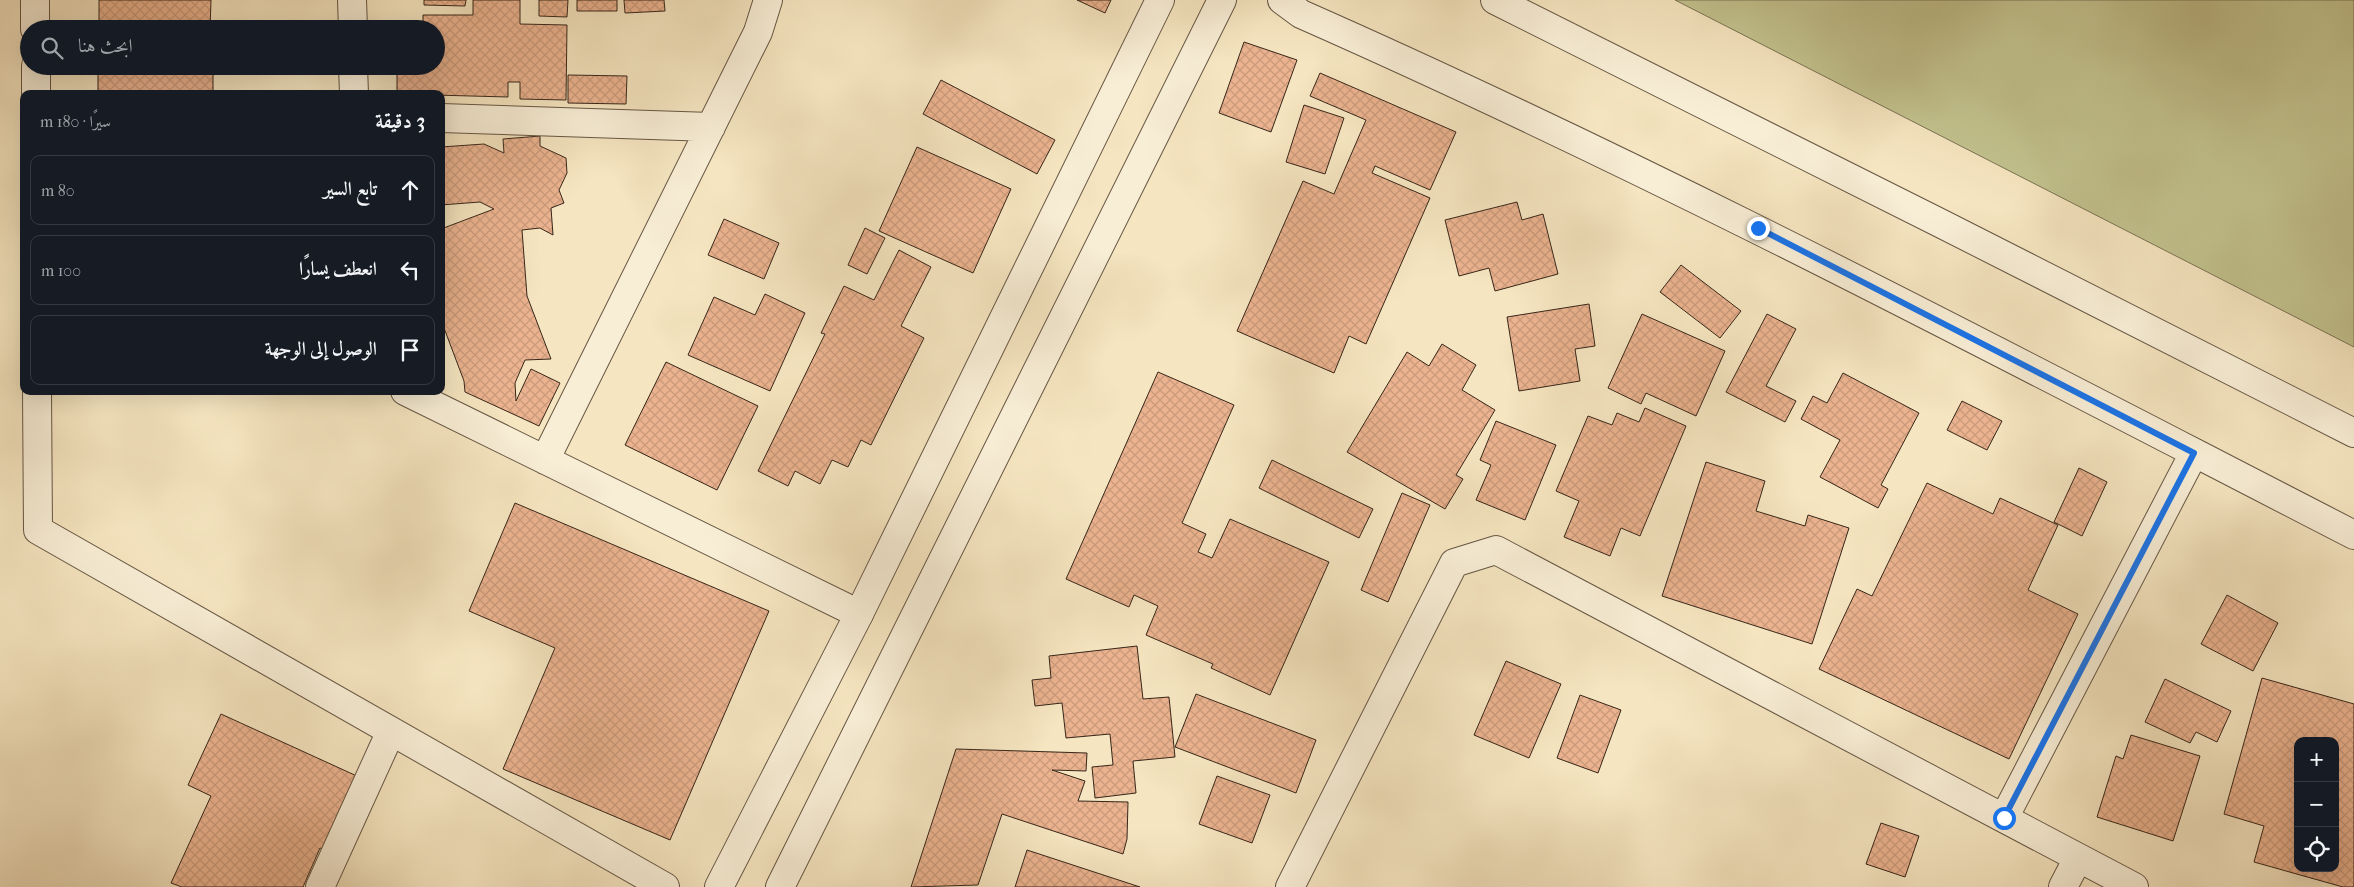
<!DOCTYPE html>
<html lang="ar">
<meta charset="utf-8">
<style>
:root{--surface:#171b24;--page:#20242c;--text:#f1f3f6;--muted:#9ea1a6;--line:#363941}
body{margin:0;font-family:"IM FELL French Canon",Amiri,serif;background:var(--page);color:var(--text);direction:rtl}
.controls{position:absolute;right:15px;bottom:15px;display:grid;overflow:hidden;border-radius:10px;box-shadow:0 5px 20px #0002}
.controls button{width:45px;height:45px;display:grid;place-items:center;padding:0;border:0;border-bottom:1px solid var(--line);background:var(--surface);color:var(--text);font:25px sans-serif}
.stop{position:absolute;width:15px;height:15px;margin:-11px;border:4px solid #1a73e8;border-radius:50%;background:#fff}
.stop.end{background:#1a73e8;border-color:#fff;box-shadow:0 1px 5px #0008}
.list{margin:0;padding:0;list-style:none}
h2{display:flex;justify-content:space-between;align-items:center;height:65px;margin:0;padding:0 20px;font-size:21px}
h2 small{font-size:16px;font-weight:400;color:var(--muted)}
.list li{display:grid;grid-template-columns:32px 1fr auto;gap:15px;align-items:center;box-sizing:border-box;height:70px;margin:0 10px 10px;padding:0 10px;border:1px solid var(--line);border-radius:10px}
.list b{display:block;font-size:19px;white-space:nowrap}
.list em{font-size:16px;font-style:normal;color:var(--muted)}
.icon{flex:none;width:28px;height:28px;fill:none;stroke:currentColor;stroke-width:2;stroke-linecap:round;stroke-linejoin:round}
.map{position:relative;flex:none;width:2354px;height:887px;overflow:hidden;direction:ltr}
.search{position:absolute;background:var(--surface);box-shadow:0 5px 20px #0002;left:20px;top:20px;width:425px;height:55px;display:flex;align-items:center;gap:12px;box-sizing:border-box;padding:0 18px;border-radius:28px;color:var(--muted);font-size:19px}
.panel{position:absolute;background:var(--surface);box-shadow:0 5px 20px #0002;left:20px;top:90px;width:425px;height:305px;border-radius:10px;direction:rtl}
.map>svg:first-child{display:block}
.park{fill:#c2c28e;stroke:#7c7454}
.building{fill:url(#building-cross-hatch);stroke:#372619;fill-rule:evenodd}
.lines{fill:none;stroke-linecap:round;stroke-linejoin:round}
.minor-casing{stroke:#665643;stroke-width:30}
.tertiary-casing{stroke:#665643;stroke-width:30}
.minor{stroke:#f8eed6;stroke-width:28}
.tertiary{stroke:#f8eed6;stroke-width:28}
.route{stroke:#1a73e8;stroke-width:6}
</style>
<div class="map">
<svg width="2354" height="887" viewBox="0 0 2354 887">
<defs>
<pattern id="building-cross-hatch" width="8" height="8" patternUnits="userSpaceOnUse" patternTransform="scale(1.25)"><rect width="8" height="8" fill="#ebb38f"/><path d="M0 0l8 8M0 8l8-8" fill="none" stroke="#ca9a7b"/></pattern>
</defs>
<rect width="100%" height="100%" fill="#f5e5c0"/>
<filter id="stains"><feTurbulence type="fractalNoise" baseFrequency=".004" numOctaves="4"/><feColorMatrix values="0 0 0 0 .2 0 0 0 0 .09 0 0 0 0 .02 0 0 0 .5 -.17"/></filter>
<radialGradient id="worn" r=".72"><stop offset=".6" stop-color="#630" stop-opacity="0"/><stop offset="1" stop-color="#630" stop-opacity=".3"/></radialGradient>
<path class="park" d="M1675 0H2354V347Z"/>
<path class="building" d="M99 0H211L210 29H99Z
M424 0H466L465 6 424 5Z
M473 0H520V24L567 25 566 100 520 99V82H508V97L397 94V66H436V29H423V15H473Z
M539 0H568L567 17 539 16Z
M577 0H617V11H577Z
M624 0H664L665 11 625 13Z
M1077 0H1111L1105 13Z
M1244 42 1297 60 1271 132 1219 113Z
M213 72V94H98V73Z
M1320 73 1456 132 1430 190 1375 166 1372 173 1430 198 1366 344 1349 336 1334 373 1237 331 1303 181 1334 194 1366 120 1310 96Z
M568 75 627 76 626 104 568 103Z
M941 80 1055 140 1037 174 923 114Z
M1304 105 1344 118 1325 174 1286 162Z
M540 136V146L566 158 567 173 559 190 564 203 551 208 553 235 540 228 522 230 527 296 551 359 525 360 515 383 516 401 531 369 560 383 539 426 465 392 464 381 441 320V229L494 209 480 202 441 205V147L484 144 504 153 503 139Z
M917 147 1011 189 973 273 879 231Z
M1517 202 1522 220 1543 214 1558 274 1495 291 1489 268 1459 276 1445 220Z
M724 219 779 243 764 279 708 255Z
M865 228 885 238 867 274 848 265Z
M899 250 931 267 901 326 924 338 871 445 861 440 848 467 832 460 820 484 795 471 788 486 758 471 825 334 821 333 844 286 874 300Z
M1681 265 1741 311 1720 338 1660 292Z
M765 294 805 313 770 391 688 355 714 297 755 315Z
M1589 304 1595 346 1575 349 1580 381 1519 391 1507 317Z
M1642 314 1725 351 1696 416 1646 393 1641 404 1608 388Z
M1767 314 1796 329 1766 386 1796 401 1785 422 1726 392Z
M1442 344 1476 365 1462 390 1495 410 1456 475 1463 479 1445 509 1347 452 1407 352 1429 366Z
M666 362 758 406 717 490 625 445Z
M1158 372 1234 405 1182 523 1206 534 1198 552 1212 558 1230 519 1329 562 1270 695 1211 668 1213 664 1146 635 1158 606 1134 595 1129 607 1066 579Z
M1843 373 1919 413 1881 485 1888 489 1878 508 1820 477 1840 440 1801 419 1813 396 1827 403Z
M1962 401 2002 421 1987 450 1947 430Z
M1645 408 1686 426 1640 536 1621 528 1610 556 1564 537 1579 501 1556 491 1588 416 1612 425 1617 413 1639 422Z
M1496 421 1556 445 1525 520 1476 500 1491 465 1480 460Z
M1272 460 1373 509 1359 538 1259 488Z
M1706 462 1765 481 1756 511 1805 526 1808 515 1849 528 1812 644 1662 596Z
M2079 468 2107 482 2082 536 2054 522Z
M1927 483 1993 514 2000 498 2058 525 2028 590 2078 614 2009 759 1819 669 1857 589 1872 596Z
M1402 493 1430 505 1388 602 1361 590Z
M515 503 769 611 670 840 503 769 555 648 469 611Z
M2227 595 2278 623 2253 671 2201 644Z
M1137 646 1143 699 1169 697 1175 757 1133 761 1136 793 1095 798 1092 767 1113 765 1110 734 1066 738 1062 703 1035 706 1032 680 1051 678 1049 656Z
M1506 661 1561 684 1529 758 1474 735Z
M2262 678 2354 704V887H2343L2254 862 2264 826 2224 814ZM2298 741H2335V868H2298Z
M2165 679 2231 711 2217 742 2196 732 2190 743 2145 722Z
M1196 694 1316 740 1296 793 1175 747Z
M1580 695 1621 710 1598 773 1557 758Z
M221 714 359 777 326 850 320 848 303 887H182L171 883 211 796 188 785Z
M2131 735 2200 756 2173 841 2097 817 2116 756 2123 759Z
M956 749 1087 753 1086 771 1052 770 1085 781 1078 801 1128 802 1127 839 1123 854 1002 814 978 885 911 887Z
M1217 776 1270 795 1252 843 1199 824Z
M1881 823 1919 836 1905 877 1866 864Z
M1027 850 1140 887H1015Z"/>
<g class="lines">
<g class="minor-casing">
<path id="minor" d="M35 0V29
M352 0 353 29
M36 66V94
M353 66 354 94
M441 118 711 127
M37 391 38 530 665 887
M405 391 859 614
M545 460 758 32 768 0
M2004 818 2194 453
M320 887 391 731
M1290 887 1454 563 1496 550 2134 887
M2063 887 2078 858"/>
</g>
<g class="tertiary-casing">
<path id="tertiary" d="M1282 0 1301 14C1659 172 2006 356 2354 535
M1495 0 1942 224 2354 433
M719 887 859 614 1160 0
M780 887 1222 0"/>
</g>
<use href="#minor" class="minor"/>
<use href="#tertiary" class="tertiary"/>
</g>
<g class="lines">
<path class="route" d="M1758 228 2194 453 2004 818"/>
</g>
<rect width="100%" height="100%" filter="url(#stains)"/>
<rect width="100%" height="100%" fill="url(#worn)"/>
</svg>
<div class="controls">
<button>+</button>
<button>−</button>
<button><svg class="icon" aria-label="locate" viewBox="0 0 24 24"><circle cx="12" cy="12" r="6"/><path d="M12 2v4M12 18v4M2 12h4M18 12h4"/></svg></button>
</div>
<div class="stop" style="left:2004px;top:818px"></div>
<div class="stop end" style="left:1758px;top:228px"></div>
<div class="search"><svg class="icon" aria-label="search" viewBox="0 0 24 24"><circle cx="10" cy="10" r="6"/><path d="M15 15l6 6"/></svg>ابحث هنا</div>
<section class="panel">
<h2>3 دقيقة<small>سيرًا · 180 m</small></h2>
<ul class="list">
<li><svg class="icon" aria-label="ahead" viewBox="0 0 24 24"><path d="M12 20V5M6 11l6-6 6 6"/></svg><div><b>تابع السير</b></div><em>80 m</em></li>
<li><svg class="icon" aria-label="left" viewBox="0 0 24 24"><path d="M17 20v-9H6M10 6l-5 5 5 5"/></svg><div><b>انعطف يسارًا</b></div><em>100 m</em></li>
<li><svg class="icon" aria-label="arrive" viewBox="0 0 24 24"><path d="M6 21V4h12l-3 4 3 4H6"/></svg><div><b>الوصول إلى الوجهة</b></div></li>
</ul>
</section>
</div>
